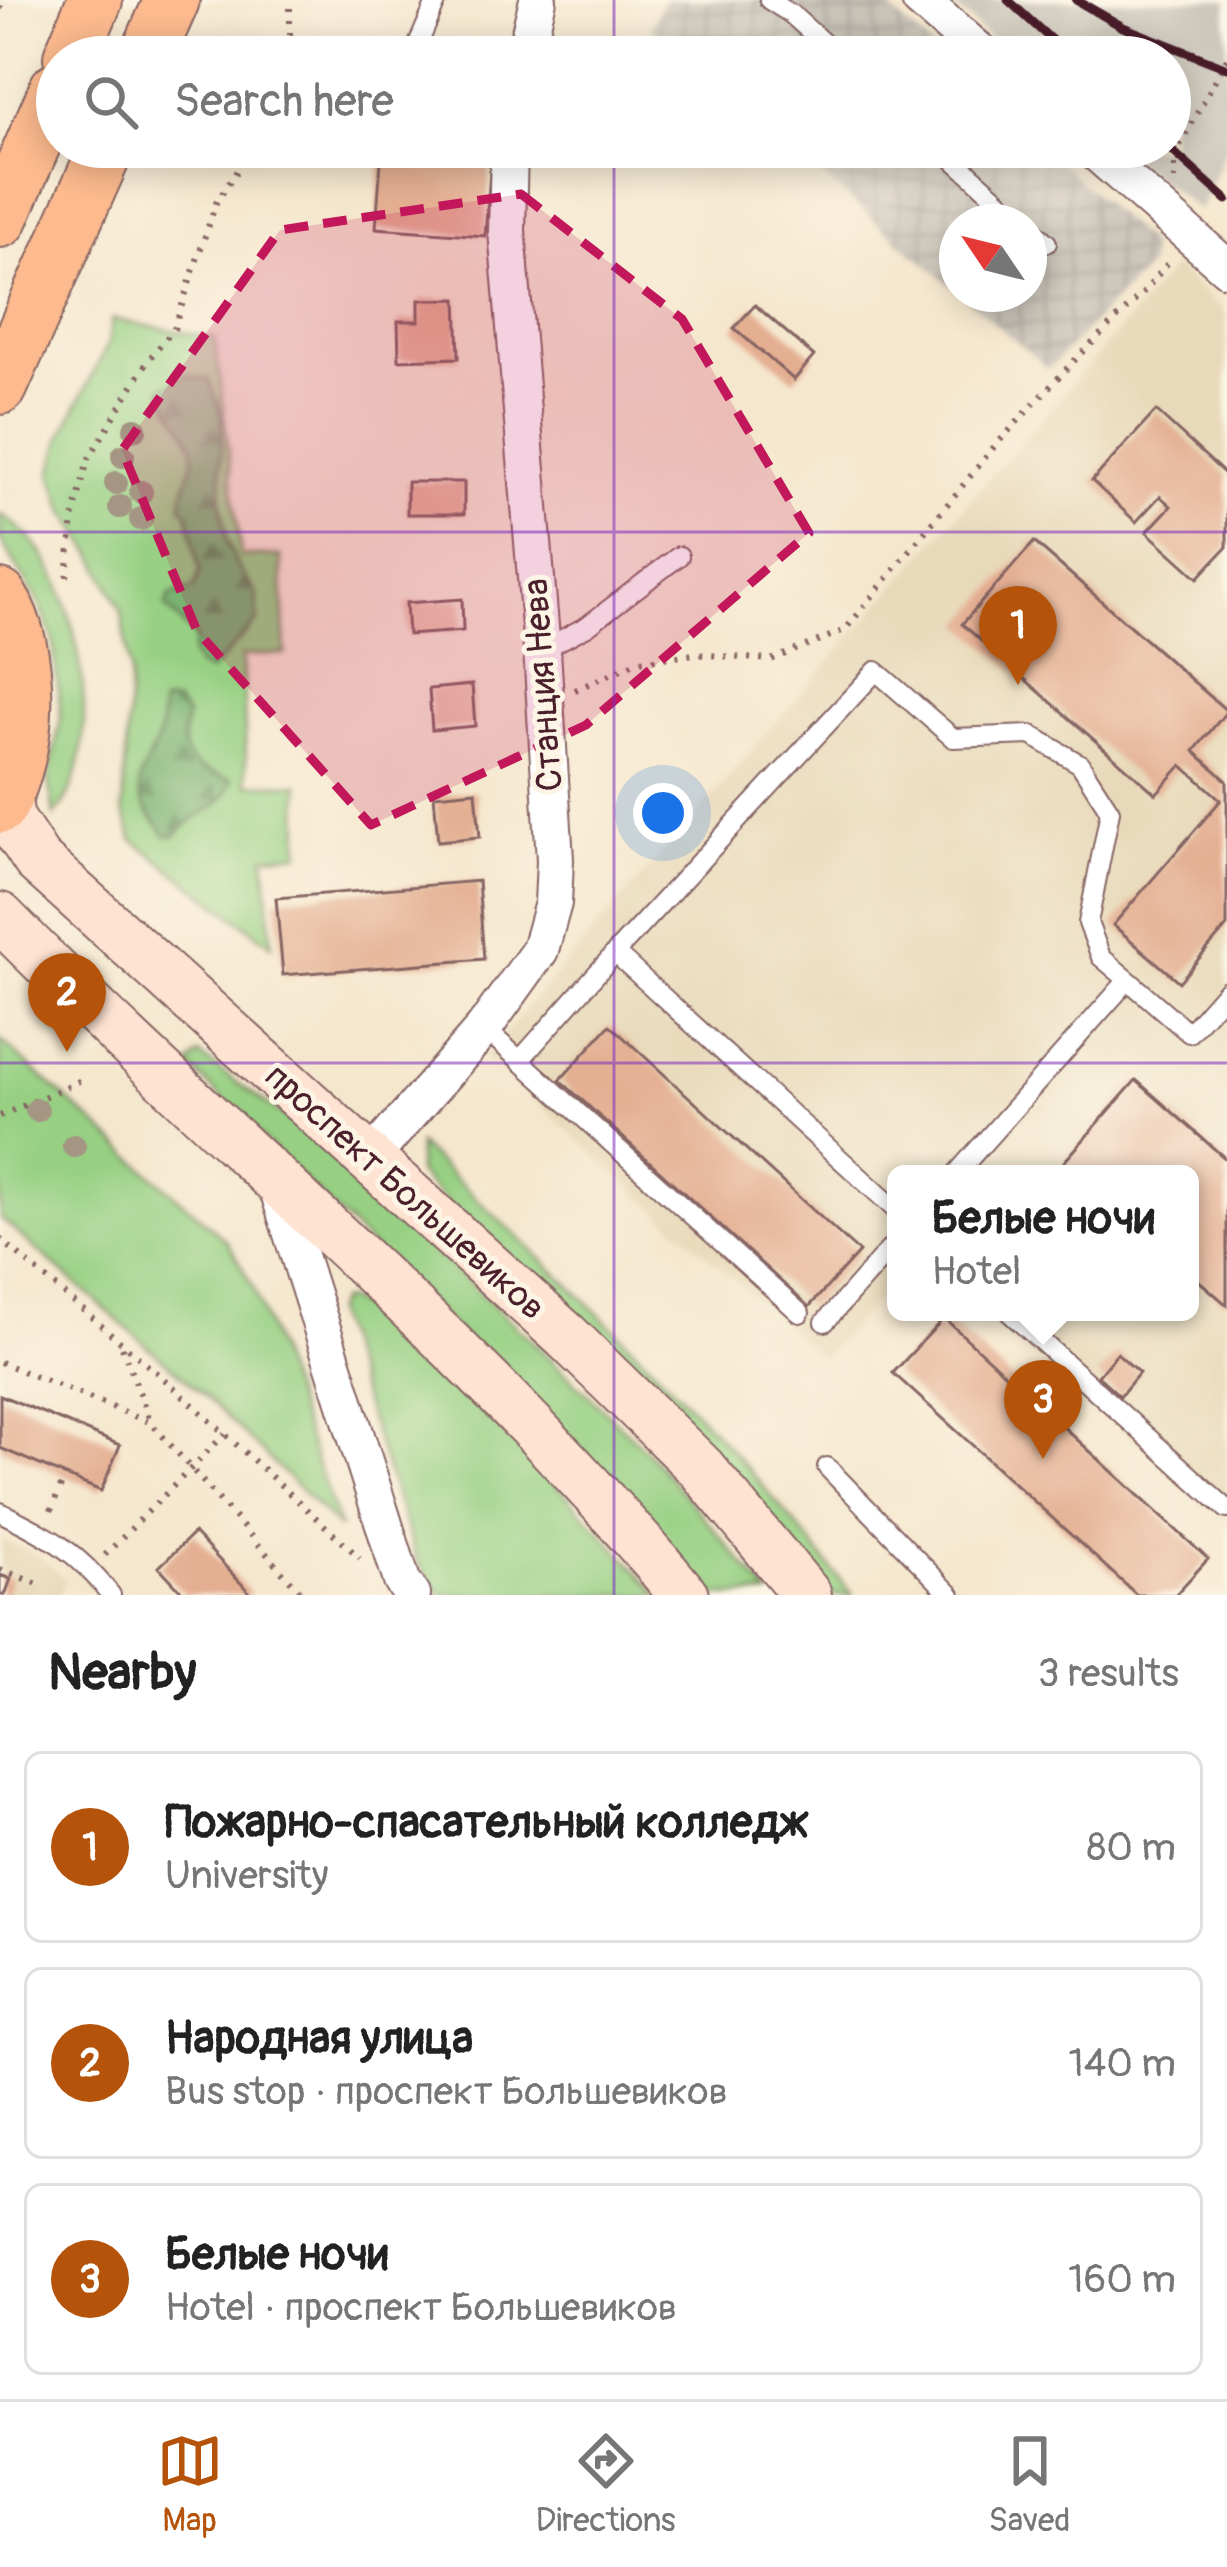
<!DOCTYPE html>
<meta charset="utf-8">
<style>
:root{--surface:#fff;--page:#f2f2f2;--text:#222;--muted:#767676;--line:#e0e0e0;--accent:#b45309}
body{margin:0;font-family:Pangolin,sans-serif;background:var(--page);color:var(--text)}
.compass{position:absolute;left:939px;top:204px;width:108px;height:108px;border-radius:50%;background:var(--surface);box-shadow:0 6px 30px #0003;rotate:305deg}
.you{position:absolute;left:663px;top:813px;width:42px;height:42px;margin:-30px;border:9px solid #fff;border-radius:50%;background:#1a73e8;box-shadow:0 0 0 18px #1a73e833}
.badge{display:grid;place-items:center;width:78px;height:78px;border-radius:50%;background:var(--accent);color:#fff;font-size:39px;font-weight:700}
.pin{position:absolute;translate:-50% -99px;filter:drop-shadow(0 3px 6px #0008)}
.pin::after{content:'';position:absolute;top:63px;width:42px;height:36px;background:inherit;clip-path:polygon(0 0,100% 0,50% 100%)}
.popup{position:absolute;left:887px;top:1165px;width:312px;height:156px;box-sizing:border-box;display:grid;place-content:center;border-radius:18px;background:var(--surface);filter:drop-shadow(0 3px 9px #0005);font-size:39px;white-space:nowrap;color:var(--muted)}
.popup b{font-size:45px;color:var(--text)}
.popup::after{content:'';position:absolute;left:50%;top:100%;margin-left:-24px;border:24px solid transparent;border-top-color:var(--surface)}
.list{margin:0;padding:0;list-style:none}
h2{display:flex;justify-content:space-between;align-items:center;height:156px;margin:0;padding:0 48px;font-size:51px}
h2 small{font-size:39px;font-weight:400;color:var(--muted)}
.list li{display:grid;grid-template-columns:78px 1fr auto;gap:36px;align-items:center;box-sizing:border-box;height:192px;margin:0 24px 24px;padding:0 24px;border:3px solid var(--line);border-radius:18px}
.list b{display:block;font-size:45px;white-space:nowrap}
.list p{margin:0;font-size:39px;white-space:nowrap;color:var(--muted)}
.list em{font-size:39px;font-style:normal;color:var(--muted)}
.icon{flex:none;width:66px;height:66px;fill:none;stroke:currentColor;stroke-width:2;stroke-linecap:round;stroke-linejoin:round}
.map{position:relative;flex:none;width:1227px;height:1595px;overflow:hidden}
.search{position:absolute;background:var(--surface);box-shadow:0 6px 30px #0003;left:36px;right:36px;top:36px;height:132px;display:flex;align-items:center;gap:30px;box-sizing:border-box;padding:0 42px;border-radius:66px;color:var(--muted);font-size:45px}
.sheet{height:804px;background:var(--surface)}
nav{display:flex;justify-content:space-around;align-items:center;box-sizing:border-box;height:168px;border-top:3px solid var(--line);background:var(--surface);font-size:33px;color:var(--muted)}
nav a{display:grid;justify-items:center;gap:6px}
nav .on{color:var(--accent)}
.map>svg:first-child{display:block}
.built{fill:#e8d9ba}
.industrial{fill:url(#industrial-grid)}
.railway{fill:#c9c3b8}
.green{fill:#97d083;stroke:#707857;stroke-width:3}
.forest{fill:url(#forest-firs);stroke:#62684e;stroke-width:3}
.building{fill:#e4ae91}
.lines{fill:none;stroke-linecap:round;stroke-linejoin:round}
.service-casing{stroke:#866564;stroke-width:22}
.minor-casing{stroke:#866564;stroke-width:40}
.secondary-casing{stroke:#866564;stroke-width:52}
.primary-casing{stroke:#866564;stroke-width:58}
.path{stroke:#866564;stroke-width:6;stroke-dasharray:3 9;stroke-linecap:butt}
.service{stroke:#fff;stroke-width:18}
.minor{stroke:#fff;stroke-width:36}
.secondary{stroke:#fee3d2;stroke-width:48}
.primary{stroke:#fcba8e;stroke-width:54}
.rail{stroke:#4a1f2b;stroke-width:9}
.tree{fill:#a49683}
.marked{fill:#c2185b;fill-opacity:0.2;stroke:#c2185b;stroke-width:9;stroke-dasharray:24 15;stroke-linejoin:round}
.grid{fill:none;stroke:#7b2cbf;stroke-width:3;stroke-opacity:0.55}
.labels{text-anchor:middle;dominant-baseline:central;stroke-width:10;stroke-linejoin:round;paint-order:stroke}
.street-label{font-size:36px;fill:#4a1f2b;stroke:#fcf5e5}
</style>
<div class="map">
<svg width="1227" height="1595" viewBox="0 0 1227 1595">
<defs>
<pattern id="industrial-grid" width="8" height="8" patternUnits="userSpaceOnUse" patternTransform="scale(3)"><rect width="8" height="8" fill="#c9c3b8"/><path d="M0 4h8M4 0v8" fill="none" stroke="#aea79e"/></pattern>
<pattern id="forest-firs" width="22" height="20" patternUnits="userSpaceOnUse" patternTransform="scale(3)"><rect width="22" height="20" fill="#79b271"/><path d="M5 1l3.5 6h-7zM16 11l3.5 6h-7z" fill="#65905d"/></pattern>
</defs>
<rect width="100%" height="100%" fill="#fcf5e5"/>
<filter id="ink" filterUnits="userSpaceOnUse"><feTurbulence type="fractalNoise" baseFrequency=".00833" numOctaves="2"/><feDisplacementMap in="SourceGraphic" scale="24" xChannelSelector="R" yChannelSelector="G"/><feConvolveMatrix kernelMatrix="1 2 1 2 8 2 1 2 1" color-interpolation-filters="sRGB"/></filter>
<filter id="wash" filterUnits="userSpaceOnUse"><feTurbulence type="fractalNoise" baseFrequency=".004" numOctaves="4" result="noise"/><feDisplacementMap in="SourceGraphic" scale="48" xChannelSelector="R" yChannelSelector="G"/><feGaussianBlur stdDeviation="2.7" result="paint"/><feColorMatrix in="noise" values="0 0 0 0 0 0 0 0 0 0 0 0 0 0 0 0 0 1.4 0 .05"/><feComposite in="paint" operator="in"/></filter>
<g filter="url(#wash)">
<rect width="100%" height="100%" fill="#f5e7ce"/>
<path class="built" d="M1174 267 1227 314V1519L985 1312H1190V1174H896V1280L822 1358 485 1056Z
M0 1540 38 1555 65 1579 59 1595H0Z"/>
<path class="industrial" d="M664 0H880L943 57H684L650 28Z
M789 147H1042L1149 244V265L1048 369 961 294H1029V222H957V291Z"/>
<path class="railway" d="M947 0H1227V146L1199 211 1118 147H1170V57H1011Z"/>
<path class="green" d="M112 319 215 338 241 556H281L286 654 242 656 247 784H299L300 853 265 856 272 945 133 840 123 810 130 675 122 612 96 558 64 509 52 474 61 438 108 344Z
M0 514C19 526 34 539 46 559 82 620 106 758 54 816L49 778 61 718 53 638 38 601 1 541Z
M0 1040 228 1242 254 1289 340 1529 201 1392 0 1218Z
M199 1055 304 1131 532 1341 646 1450 770 1595H711L659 1532 189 1066Z
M418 1145C576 1288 722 1425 852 1595H828L417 1173Z
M347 1300 362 1308 526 1452 660 1595H441L418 1563 333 1312 339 1301Z"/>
<path class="forest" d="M187 375 209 380 222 417 221 503 227 540 237 566 256 593 258 620 210 672 197 666 192 655 195 638 166 607 170 595 194 588 200 572 188 513 182 506C182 484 196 468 193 449 189 426 166 411 162 388Z
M162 703H176L186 716C176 763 194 769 232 779 223 815 195 809 177 835L167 836C130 791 133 791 157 741 162 731 160 715 162 703Z"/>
<g id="blocks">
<path class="building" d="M382 147H492L485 236 376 228Z
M457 299 459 358 399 360 398 321H419V300Z
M755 305 814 356 794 380 734 328Z
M1156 411 1227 476V547L1198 578 1147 532 1171 506 1160 496 1136 522 1092 481Z
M407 482H464V514H407Z
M1034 542 1227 711 1194 751 1227 781V926L1179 982 1113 925 1221 800 1182 765 1156 794 962 624Z
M462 599 463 631 408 635 406 603Z
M472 685 475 726 432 730 429 689Z
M476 791 480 837 438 841 434 795Z
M478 881 484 959 283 975 276 898Z
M610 1025 859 1252 809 1307 560 1080Z
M1136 1080 1227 1160V1305L1190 1273V1174H1077L1064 1162Z
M944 1318 1208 1559 1175 1595H1137L893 1373Z
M1117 1353 1139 1373 1120 1396 1098 1376Z
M0 1395 120 1445 101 1491 0 1448Z
M194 1533 252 1595H185L159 1567Z
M0 1575 11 1579 5 1595H0Z"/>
</g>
</g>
<g filter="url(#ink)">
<use href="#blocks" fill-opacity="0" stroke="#866564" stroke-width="3"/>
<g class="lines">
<g class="service-casing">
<path id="service" d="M769 0 791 14 839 57
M419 42 437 0
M940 147 1023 222
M1029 227 1047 243
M542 650 587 626 679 556
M615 953 876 671 953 738 1031 735 1080 764 1110 811 1088 923 1101 957 1128 980
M484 1028 800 1313
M520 1060 615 953 896 1210
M956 1174 1128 980 1189 1033 1227 990
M1009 1312 1227 1509
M825 1322 896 1242
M827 1467 951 1595
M0 1512C49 1536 77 1551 111 1595"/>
</g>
<g class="minor-casing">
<path id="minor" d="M920 0 986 57
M524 57 538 0
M1090 147 1227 268
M368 1161 484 1028 540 950 553 903 555 860 542 650 507 231 509 147
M275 1180 402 1581 412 1595"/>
</g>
<g class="secondary-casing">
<path id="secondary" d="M6 794 10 819 37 860 566 1336 701 1468 807 1595
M0 917C226 1145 479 1348 684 1595"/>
</g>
<g class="primary-casing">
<path id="primary" d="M71 57 95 0
M147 57 172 0
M0 220 57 89
M0 387 107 147
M0 597C34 650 31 751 0 806"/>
</g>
<path class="path" d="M0 9 3 0
M281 57 290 37V0
M1175 180V154L1227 58
M67 577 73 519 88 460 149 359 174 329 216 203 252 147
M575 690 639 661 695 654 771 660 845 630 994 447 1071 364 1144 292 1172 258
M0 1116 86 1078
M0 1239 179 1392 360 1558
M122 1347 151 1423
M0 1362 151 1423 303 1595
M51 1511 65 1476
M105 1555 225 1434
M0 1569 38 1584"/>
<use href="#service" class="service"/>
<use href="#minor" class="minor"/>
<use href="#secondary" class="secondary"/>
<use href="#primary" class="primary"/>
<path class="rail" d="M1008 0 1070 57
M1076 0 1123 27 1227 68
M1168 147 1227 200"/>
</g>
<g class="tree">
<circle cx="135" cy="429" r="12"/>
<circle cx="123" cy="456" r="12"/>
<circle cx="116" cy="483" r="12"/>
<circle cx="141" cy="492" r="12"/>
<circle cx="120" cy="507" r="12"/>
<circle cx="141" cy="519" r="12"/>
<circle cx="37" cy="1110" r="12"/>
<circle cx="74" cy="1146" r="12"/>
</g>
</g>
<path class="marked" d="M521 194 682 319 809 533 586 725 371 825 197 631 122 450 280 230Z"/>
<path class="grid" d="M614 0V57M614 147V1595M0 532H1227M0 1063H1227"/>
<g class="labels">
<g class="street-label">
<text transform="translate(543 685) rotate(-94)">Станция Нева</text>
<text transform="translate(405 1192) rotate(42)">проспект Большевиков</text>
</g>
</g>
</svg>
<svg class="compass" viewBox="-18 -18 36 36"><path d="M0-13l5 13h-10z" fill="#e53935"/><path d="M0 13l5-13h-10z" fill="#767676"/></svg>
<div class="you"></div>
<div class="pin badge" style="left:1018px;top:685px">1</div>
<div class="pin badge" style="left:67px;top:1052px">2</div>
<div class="pin badge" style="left:1043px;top:1459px">3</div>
<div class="popup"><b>Белые ночи</b>Hotel</div>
<div class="search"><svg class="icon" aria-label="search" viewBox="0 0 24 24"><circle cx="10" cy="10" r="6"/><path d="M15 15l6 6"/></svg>Search here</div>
</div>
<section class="sheet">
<h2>Nearby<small>3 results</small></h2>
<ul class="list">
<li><span class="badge">1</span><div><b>Пожарно-спасательный колледж</b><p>University</p></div><em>80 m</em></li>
<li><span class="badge">2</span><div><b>Народная улица</b><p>Bus stop · проспект Большевиков</p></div><em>140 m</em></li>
<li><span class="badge">3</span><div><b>Белые ночи</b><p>Hotel · проспект Большевиков</p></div><em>160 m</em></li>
</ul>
</section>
<nav>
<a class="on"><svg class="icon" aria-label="map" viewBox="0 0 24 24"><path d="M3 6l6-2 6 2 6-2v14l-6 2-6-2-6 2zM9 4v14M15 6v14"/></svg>Map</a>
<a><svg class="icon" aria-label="directions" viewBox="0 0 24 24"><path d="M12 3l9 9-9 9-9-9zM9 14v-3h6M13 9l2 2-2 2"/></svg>Directions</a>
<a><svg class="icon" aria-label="saved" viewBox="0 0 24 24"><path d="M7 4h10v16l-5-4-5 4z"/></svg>Saved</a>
</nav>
